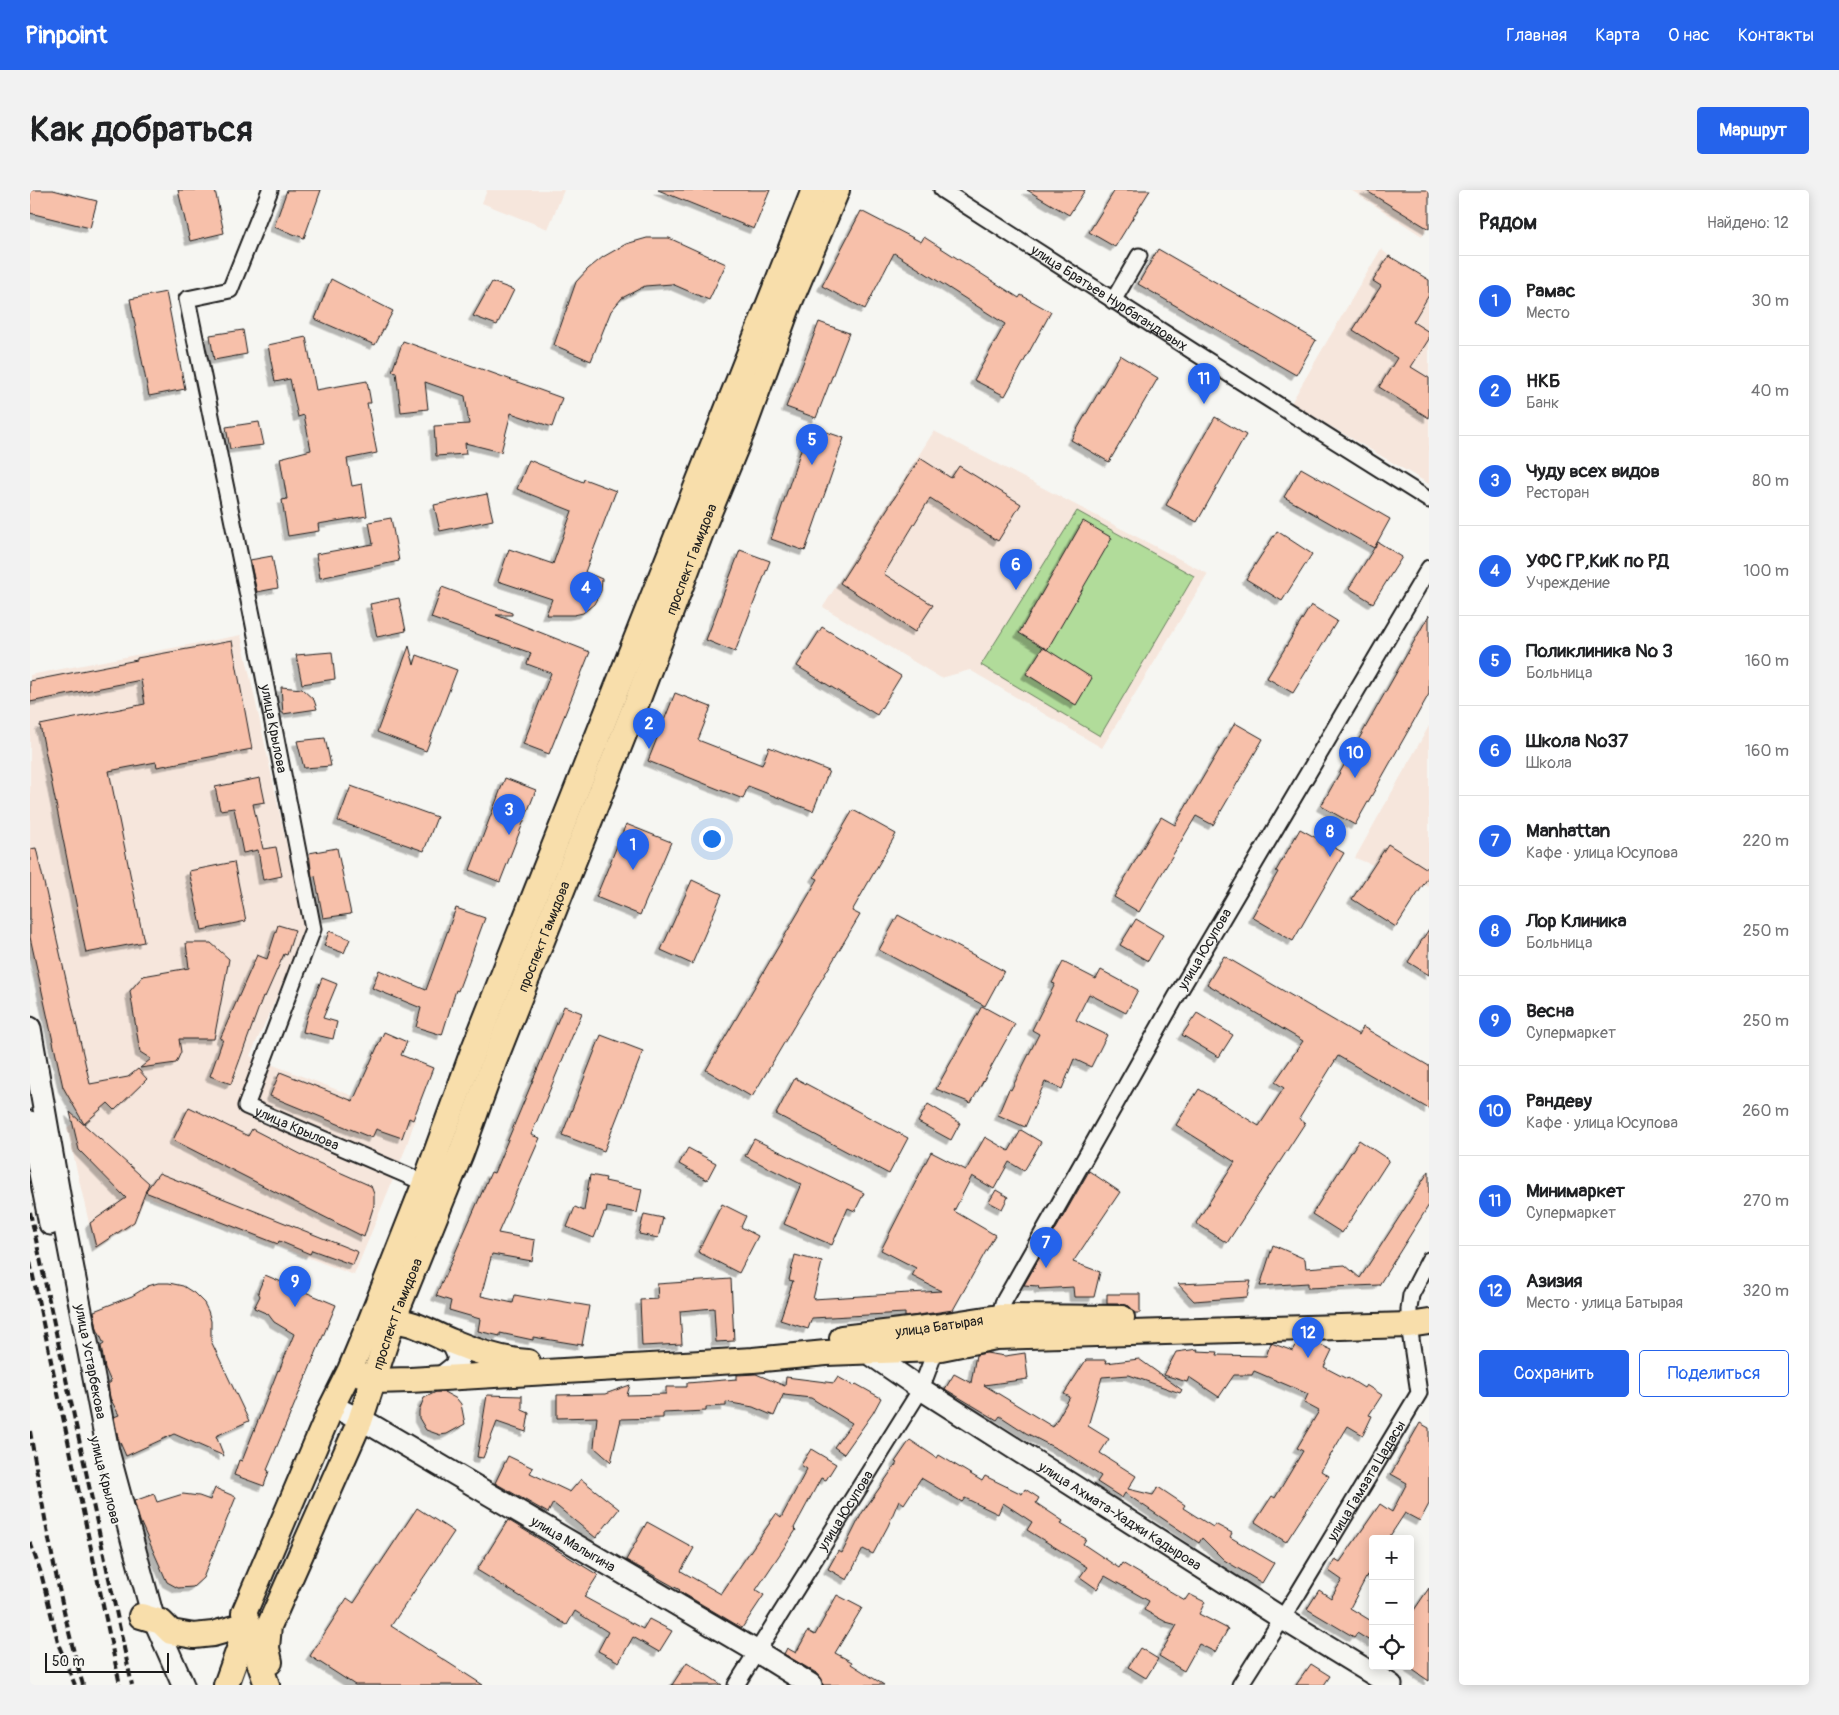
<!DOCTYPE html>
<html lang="ru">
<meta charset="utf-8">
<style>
:root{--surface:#fff;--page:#f2f2f2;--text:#202124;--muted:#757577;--line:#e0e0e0;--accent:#2563eb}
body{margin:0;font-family:Pangolin,sans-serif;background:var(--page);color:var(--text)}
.controls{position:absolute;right:15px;bottom:15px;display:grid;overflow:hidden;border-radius:5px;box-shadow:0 2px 12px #0003}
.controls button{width:45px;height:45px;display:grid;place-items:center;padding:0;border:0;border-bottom:1px solid var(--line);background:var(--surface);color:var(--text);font:25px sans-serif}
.scale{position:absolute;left:15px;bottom:12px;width:124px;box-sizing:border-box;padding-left:5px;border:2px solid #1c1c1c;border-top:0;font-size:14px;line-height:18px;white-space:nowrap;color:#1c1c1c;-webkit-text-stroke:4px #f6f6f2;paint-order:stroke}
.you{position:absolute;left:681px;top:648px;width:18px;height:18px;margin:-12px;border:4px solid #fff;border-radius:50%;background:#1a73e8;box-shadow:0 0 0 8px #1a73e833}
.badge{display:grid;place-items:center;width:32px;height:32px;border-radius:50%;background:var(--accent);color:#fff;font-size:16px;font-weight:700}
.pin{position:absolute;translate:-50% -41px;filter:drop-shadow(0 1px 2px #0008)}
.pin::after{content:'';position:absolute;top:26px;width:18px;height:15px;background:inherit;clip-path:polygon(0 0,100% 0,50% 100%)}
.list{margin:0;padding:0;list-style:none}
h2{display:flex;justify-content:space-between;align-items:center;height:65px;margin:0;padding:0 20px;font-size:21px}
h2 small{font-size:16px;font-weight:400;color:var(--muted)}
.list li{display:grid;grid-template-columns:32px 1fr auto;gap:15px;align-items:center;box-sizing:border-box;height:90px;padding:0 20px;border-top:1px solid var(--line)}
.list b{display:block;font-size:19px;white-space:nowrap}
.list p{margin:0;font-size:16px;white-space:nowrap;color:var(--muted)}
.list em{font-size:16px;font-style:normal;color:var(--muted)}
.actions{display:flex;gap:10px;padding:15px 20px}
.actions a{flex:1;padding:11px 0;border:1px solid var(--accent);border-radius:5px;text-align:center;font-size:18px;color:var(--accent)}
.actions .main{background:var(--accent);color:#fff}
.icon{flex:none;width:28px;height:28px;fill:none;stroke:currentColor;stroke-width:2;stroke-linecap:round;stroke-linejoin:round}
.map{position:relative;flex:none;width:1399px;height:1495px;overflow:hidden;border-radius:5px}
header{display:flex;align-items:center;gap:30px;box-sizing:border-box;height:70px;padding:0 25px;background:var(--accent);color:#fff}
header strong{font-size:24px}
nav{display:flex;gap:28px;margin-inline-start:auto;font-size:18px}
.intro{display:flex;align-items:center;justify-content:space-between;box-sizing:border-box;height:120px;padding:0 30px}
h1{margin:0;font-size:35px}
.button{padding:12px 22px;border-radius:5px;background:var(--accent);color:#fff;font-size:18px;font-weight:700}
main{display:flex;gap:30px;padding:0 30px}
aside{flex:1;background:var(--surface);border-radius:5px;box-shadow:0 2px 12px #0003}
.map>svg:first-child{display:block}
.built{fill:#f6e6dc}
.green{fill:#b1dc9a;stroke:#667c5b}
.building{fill:#f7c0aa;stroke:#1c1c1c;filter:url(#shadow)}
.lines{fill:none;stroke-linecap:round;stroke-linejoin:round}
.street-casing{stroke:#1c1c1c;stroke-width:19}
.secondary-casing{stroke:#1c1c1c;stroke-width:25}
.primary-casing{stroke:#1c1c1c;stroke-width:28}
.street{stroke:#f6f6f2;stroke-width:15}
.secondary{stroke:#f6f6f2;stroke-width:21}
.primary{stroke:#f8deab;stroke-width:24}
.rail{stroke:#1c1c1c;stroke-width:4;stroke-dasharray:8 4;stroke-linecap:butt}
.labels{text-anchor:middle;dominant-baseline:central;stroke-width:4;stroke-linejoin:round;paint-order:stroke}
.street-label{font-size:14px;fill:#1c1c1c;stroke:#f6f6f2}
</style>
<header>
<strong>Pinpoint</strong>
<nav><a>Главная</a><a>Карта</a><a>О нас</a><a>Контакты</a></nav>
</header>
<div class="intro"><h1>Как добраться</h1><a class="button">Маршрут</a></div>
<main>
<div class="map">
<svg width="1399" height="1495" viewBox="0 0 1399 1495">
<defs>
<filter id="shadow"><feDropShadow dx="-4.5" dy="4.5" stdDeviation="0" flood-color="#0004"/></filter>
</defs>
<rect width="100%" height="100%" fill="#f6f6f2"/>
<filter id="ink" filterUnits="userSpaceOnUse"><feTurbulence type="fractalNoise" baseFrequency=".02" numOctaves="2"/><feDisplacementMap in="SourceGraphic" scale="10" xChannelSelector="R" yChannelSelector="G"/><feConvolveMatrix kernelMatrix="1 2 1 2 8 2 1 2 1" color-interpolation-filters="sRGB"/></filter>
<g filter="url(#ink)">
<path class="built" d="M457 0H534L518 39 452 13Z
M1321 0H1399V35L1392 46Z
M1351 59 1359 66 1399 90V294L1261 213Z
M904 241 1178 384 1072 558 940 480 911 488 793 417Z
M211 445 276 743 220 866 385 930 375 960 324 1085 116 1006 104 1034 65 1059 37 938 48 929 53 932 32 899 0 761V485Z
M1399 536V697L1325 668Z"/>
<path class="green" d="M1047 321 1164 386 1070 546 951 475Z"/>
<path class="building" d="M0 0H23L67 11 60 38 0 23Z
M148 0H185L194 43 160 51Z
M257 0H291L274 48 244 37Z
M628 0H740L724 39Z
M997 0H1055L1039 25Z
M1085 0H1120L1085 57 1059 42Z
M1335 0H1399V39Z
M831 21 891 52 894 47 989 108 991 105 1021 122 975 206 944 190 975 134 864 63 835 119 792 96Z
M617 48H639L696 74 679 110 642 94 615 96 592 108 581 121 561 171 524 155 546 92 558 79 573 67 596 54Z
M1128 59 1286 150 1266 185 1108 94Z
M1359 66 1399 90V105L1383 132 1399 142V149L1381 177 1399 188V228L1349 197 1367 168 1323 140 1351 96 1343 91Z
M301 89 363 121 345 155 285 129Z
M462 92 484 100 467 135 443 126Z
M136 102 155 199 119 206 100 109Z
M789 132 819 143 786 228 756 217Z
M213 140 217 164 184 170 180 145Z
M276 147 286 200 337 191 341 213H337L347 263 317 269 322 296 332 294 337 326 288 334 289 341 258 346 252 310 257 309 250 268 281 260 274 225 268 227 260 189 245 192 238 155Z
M373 151 532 208 522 237 481 223 471 262 435 253 436 264 406 266 404 236 439 234 435 206 395 192 398 219 371 222 366 182 362 181Z
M1090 165 1128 188 1079 272 1041 250Z
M1185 227 1216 245 1167 332 1136 315Z
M229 232 234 255 200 259 196 237Z
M779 236 814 248 775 361 741 349Z
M890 268 921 288 929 276 991 314 968 351 900 308 854 384 903 415 885 442 810 393Z
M499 270 553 292 554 289 586 301 555 382 572 389 571 401 564 414 553 423 544 425H516L522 409 468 391 479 359 523 374 542 321 487 299Z
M1271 278 1360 329 1344 358 1254 307Z
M457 304 463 330 410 341 404 315Z
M361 328 369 371 290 388 286 364 343 354 339 332Z
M1053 331 1082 348 1017 460 989 443Z
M1247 341 1282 364 1252 411 1216 389Z
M1348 352 1372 367 1343 413 1319 398Z
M710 360 740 371 705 462 676 450Z
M242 366 248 398 227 402 220 370Z
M412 397 482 423V425H466L560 462 519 564 493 554 521 483 497 474 501 463 401 428Z
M369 408 376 441 347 447 340 414Z
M1281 415 1307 431 1263 503 1237 488Z
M1399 425V504L1325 635 1291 616Z
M792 437 871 486 847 525 767 476Z
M202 451 222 559 127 577 126 572 79 581 114 752 56 763 10 535 115 514 111 490 0 512V491L107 470V468Z
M379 456 384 475 387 465 427 480 396 561 347 542Z
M1013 457 1062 488 1046 515 996 484Z
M302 462 305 489 272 494 266 465Z
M251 497 272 499 284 510 287 519 253 524Z
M645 503 681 517 668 550 732 575 739 557 799 581 783 621 718 596 713 609 618 571Z
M1205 533 1233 549 1183 635 1166 626 1109 722 1084 707 1131 627 1145 635Z
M295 548 301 576 274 578 267 551Z
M230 588 235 612 223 614 233 659 246 657 252 686 233 690 228 660 213 663 204 618 190 620 185 597Z
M475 588 506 600 470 692 440 680Z
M321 596 407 627 394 661 308 631Z
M823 620 866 644 822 721 830 725 722 907 676 880 788 689 784 687Z
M596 634 641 652 610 725 566 707Z
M1270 639 1314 663 1263 751 1222 727 1248 682 1246 681Z
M1358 654 1399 680V686L1366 737 1322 709Z
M6 658 60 894 98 887 108 879 117 889 85 920 78 913 54 934 33 897 0 747V659Z
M307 658 321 724 293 728 285 686 282 687 279 663Z
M204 672 216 731 172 740 159 681Z
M662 690 692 704 662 774 631 760Z
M426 718 455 728 428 801 426 800 412 845 386 837 391 818 342 798 349 780 396 800Z
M868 725 974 781 955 816 849 760Z
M1106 729 1133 745 1118 771 1090 755Z
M248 735 265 740 257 765 254 764 235 807 233 806 201 894 180 886 193 849H190L227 765 237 769Z
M1399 739V785L1378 772Z
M299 741 320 749 314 763 294 756Z
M156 753H181L199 769 184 849H149L151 862 146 873 110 878 121 869 110 862 100 801 113 786 159 778Z
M1194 766 1329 845 1333 837 1399 876V919L1308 866 1269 929 1275 933 1197 1053 1166 1033 1205 972 1146 935 1169 899 1229 936 1254 898 1245 892 1273 851 1177 794Z
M1033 772 1066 789 1071 780 1108 800 1096 823 1059 804 1046 830 1077 845 1061 877 1044 869 1032 899 1015 892 995 937 968 925 979 899 981 900 1009 844 1002 840 1025 794 1022 793Z
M292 788 307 794 293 828 307 832 303 849 273 842 276 829Z
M534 816 552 823 501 945 510 948 468 1043 505 1050 502 1071 462 1064 451 1106 483 1113 485 1105 517 1111 518 1109 559 1116 552 1155 503 1147V1150L470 1143V1146L448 1141 450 1129 419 1120 421 1111 406 1106 461 982 464 983Z
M952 816 985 834 941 913 906 899Z
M1167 823 1203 845 1189 867 1152 845Z
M354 842 377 852 371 865 403 878 383 930 379 928 372 948 346 939 342 948 240 906 250 882 323 911Z
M571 845 613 861 574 961 532 945Z
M765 888 878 948 859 984 746 924Z
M898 914 930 933 921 950 888 932Z
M159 917 218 946 222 939 282 970 341 996 344 1004V1015L334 1047 143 950Z
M40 922 119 993 104 1032 66 1057 60 1033 96 1008 49 960Z
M991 940 1011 952 994 981 979 972 964 999 942 986 924 1021 965 1045 923 1120 875 1127V1123L782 1128 778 1139 750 1130 763 1091 759 1090 765 1065 792 1072 783 1109 911 1101 882 1086 886 1078 851 1060 901 962 936 980 955 947 979 961Z
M724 949 834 1003 825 1021 818 1018 802 1055 754 1034 771 994 715 966Z
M1329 950 1359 970 1312 1043 1282 1024Z
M658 958 686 973 677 990 649 974Z
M1059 981 1090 1002 1043 1072 1070 1082 1064 1107H1044L1043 1097 1009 1099 1008 1096 994 1095Z
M1399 981V1015L1349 1095 1278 1098V1093L1230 1096 1243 1055 1275 1069 1276 1078 1315 1075 1330 1088Z
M129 983 328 1062 323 1075 282 1060 280 1064 249 1051 248 1054 115 1002Z
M560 985 576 988 575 991 612 999 607 1023 577 1017 576 1023H574L564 1048 537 1037 545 1017 554 1021Z
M966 1000 978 1007 972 1019 959 1012Z
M692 1014 716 1026 711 1037 728 1046 709 1083 668 1062Z
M614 1024 633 1028 628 1048 609 1044Z
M235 1085 306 1115 237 1280 239 1281 234 1296 204 1285 209 1270 212 1271 248 1180 249 1181 264 1144 244 1132 238 1124 224 1118 230 1106 228 1102Z
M701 1089 704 1151 686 1152 684 1118 650 1121 652 1154 612 1156 610 1110 628 1109 627 1094Z
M1221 1091 1217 1107 1164 1111 1148 1094Z
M128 1093H139L153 1096 164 1103 174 1113 178 1121 181 1131V1151L219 1231 186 1246 194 1266 144 1244 96 1266 88 1248 84 1227 89 1225 80 1208 78 1194 81 1192 75 1178 71 1156 74 1154 67 1139 64 1121 102 1106 118 1096Z
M1077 1104H1110V1123H1104L1099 1116 1093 1114H1077Z
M1268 1152H1284L1302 1160 1294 1177 1317 1189 1318 1188 1334 1198 1336 1195 1352 1205 1339 1225 1342 1226 1333 1245 1318 1236 1291 1281 1299 1286 1256 1352 1225 1332 1242 1306 1245 1308 1273 1261 1267 1258 1289 1221 1274 1213 1278 1204 1224 1181 1222 1185H1204L1189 1207 1159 1187 1157 1192 1134 1185 1146 1162 1168 1159 1167 1161 1188 1162 1187 1165 1236 1166 1241 1153 1263 1161Z
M956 1163 975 1166 995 1163 998 1189 954 1195 1023 1237 1040 1207 1034 1204 1056 1170H1077L1076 1173 1109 1169 1152 1200 1150 1203 1099 1185 1072 1187 1058 1236 1079 1249 1070 1263 1106 1286 1098 1299 1123 1305 1128 1297 1155 1315 1153 1318 1183 1337 1185 1334 1202 1343 1200 1347 1244 1373 1232 1393 1194 1370 1172 1348 1169 1353 1095 1303 1092 1308 1067 1292 1071 1286 1037 1264 996 1243 970 1226 967 1230 915 1199 924 1184 941 1193 946 1165Z
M726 1184 755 1196 756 1187 804 1193 808 1187 824 1196 826 1194 851 1208 843 1223 814 1264 804 1257 822 1233 781 1208 754 1205V1203L744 1226 723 1217 696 1212V1216L676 1217V1221L633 1223V1228L591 1229 581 1272 564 1257 567 1227 527 1228V1205L575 1204 600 1195 597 1205 636 1204V1197H657V1193L707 1189V1185Z
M406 1202H414L427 1209 431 1214 435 1234 417 1244 410 1245 396 1240 389 1228V1221L394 1208Z
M457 1205 492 1206V1220L499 1223 496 1242 467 1232 453 1268 447 1267Z
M1390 1233 1399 1238V1314L1390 1331 1375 1323 1358 1349H1343V1385L1339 1382 1320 1418 1343 1432V1453L1327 1443 1324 1447 1277 1419 1289 1400 1301 1408 1312 1390 1299 1381 1305 1369 1310 1372 1350 1314 1362 1322 1377 1293 1361 1284Z
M880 1250 907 1268 909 1265 952 1291 955 1286 992 1304 995 1299 1009 1308 1006 1313 1033 1331 1031 1334 1056 1349 1053 1354 1089 1378 1092 1373 1155 1410 1159 1404 1175 1412 1169 1424 1198 1439 1185 1462 1169 1454 1154 1481 1129 1466 1147 1435 1136 1432 1114 1420 1119 1411 1075 1386 1067 1399 1050 1387 1057 1377 997 1340 1002 1332 973 1313 968 1324 935 1308 932 1312 891 1288 874 1314 869 1310 858 1336 843 1364 833 1359 817 1390 798 1379 808 1361 812 1363 832 1323 867 1273 865 1272Z
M781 1259 806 1274 796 1290 791 1288 764 1338 766 1340 726 1400 734 1405 712 1438 649 1401 650 1400 596 1370 617 1332 664 1358 651 1381 691 1404 746 1324 751 1328 777 1279 771 1275Z
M478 1266 503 1278 500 1283 540 1302 551 1289 589 1319 566 1348 523 1313 518 1323 465 1293Z
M185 1298 206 1307 173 1388 163 1397 148 1398 137 1392 110 1331 104 1311 124 1304 127 1312 153 1304 169 1306 180 1310Z
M387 1318 424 1342 361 1436 453 1495H325L280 1466 317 1408 324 1413Z
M478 1330 568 1385 554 1407 613 1439 619 1429 642 1441 629 1462 603 1447 589 1472 568 1461 578 1442 545 1421 537 1435 447 1380Z
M1399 1398V1491L1380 1478V1426Z
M807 1405 832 1418 805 1463 822 1472 821 1474 854 1495H793L792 1489 788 1484 754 1464 757 1458 766 1463 778 1441 785 1445Z
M1110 1458 1128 1469 1116 1488 1098 1477Z
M657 1472 692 1495H642Z
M1281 1474 1300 1486 1294 1495H1266Z"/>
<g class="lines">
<g class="street-casing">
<g id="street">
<path id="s1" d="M240 0 200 100 157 109 223 430 283 739 216 916 395 993"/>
<path id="s2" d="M912 0 1164 162 1399 310"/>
<path d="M1083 111 1109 66"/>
<path id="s3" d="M968 1133 973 1113 1146 807 1399 378"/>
<path id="s4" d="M706 1495 891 1199 906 1159 905 1152"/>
<path id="s5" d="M1210 1495 1269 1402 1389 1203 1379 1135V1119L1381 1105 1399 1070"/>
</g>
</g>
<g class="secondary-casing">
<g id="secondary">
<path id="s6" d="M0 838 33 1027 78 1261 123 1427 153 1495"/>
<path d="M0 932 20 1034"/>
<path id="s7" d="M835 1154 836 1161 891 1199 1253 1429 1361 1495"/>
<path d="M412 1187 426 1176 429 1167 422 1152"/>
<path id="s8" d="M302 1216 343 1236 726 1461 781 1495"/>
</g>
</g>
<g class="primary-casing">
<g id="primary">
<path d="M349 1131C384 1129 393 1140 423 1152 447 1162 472 1170 498 1172"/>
<path id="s9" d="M812 1148 904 1137 969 1127 1092 1128"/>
<path d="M331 1185 344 1191 380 1190 723 1170 796 1163 906 1159 966 1147 1379 1135 1399 1132"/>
<path d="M111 1426 131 1432 141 1442 164 1446 183 1444 218 1434"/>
<path id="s10" d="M240 1472 237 1458 239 1436 330 1231 363 1130 431 963 465 869 608 509 675 332 713 240 759 114 807 0"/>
<path d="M196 1495 218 1434"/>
<path d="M237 1495 229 1472 230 1463 214 1423 302 1216 320 1180 340 1132 395 993 443 861 784 0"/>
</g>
</g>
<use href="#street" class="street"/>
<use href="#secondary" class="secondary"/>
<use href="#primary" class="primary"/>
<path class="rail" d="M0 1022 102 1495
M0 1072 90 1495
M0 1241C14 1326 29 1412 53 1495
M0 1352 11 1383 29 1456 45 1495"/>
</g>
</g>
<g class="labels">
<g class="street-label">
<text stroke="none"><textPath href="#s2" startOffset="199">улица Братьев Нурбагандовых</textPath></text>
<text stroke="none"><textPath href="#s10" startOffset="1184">проспект Гамидова</textPath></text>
<text stroke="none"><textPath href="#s1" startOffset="590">улица Крылова</textPath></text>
<text stroke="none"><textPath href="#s10" startOffset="779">проспект Гамидова</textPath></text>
<text stroke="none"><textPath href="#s3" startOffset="428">улица Юсупова</textPath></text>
<text stroke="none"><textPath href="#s1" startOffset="1039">улица Крылова</textPath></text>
<text stroke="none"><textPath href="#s10" startOffset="374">проспект Гамидова</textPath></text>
<text stroke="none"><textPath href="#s9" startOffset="98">улица Батырая</textPath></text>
<text stroke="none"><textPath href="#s6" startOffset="339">улица Устарбекова</textPath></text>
<text transform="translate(75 1290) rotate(76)">улица Крылова</text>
<text stroke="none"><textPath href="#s5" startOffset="240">улица Гамзата Цадасы</textPath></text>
<text stroke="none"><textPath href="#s4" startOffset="206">улица Юсупова</textPath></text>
<text stroke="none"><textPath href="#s7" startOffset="310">улица Ахмата-Хаджи Кадырова</textPath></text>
<text stroke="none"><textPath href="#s8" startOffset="278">улица Малыгина</textPath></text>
</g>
</g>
</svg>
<div class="controls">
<button>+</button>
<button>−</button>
<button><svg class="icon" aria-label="locate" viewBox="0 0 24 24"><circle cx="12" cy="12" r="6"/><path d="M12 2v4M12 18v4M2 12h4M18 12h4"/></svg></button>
</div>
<div class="scale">50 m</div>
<div class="you"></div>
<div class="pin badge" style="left:603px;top:680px">1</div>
<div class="pin badge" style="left:619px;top:559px">2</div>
<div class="pin badge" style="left:479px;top:645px">3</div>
<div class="pin badge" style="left:556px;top:423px">4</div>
<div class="pin badge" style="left:782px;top:275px">5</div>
<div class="pin badge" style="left:986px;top:400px">6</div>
<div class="pin badge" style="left:1016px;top:1078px">7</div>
<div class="pin badge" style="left:1300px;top:667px">8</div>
<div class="pin badge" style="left:265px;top:1117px">9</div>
<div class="pin badge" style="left:1325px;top:588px">10</div>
<div class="pin badge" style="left:1174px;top:214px">11</div>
<div class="pin badge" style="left:1278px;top:1168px">12</div>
</div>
<aside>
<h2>Рядом<small>Найдено: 12</small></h2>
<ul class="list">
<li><span class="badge">1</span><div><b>Рамас</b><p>Место</p></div><em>30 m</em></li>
<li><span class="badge">2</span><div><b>НКБ</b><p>Банк</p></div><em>40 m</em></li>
<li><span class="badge">3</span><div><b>Чуду всех видов</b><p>Ресторан</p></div><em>80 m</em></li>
<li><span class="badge">4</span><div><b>УФС ГР,КиК по РД</b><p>Учреждение</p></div><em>100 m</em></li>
<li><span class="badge">5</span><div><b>Поликлиника № 3</b><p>Больница</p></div><em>160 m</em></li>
<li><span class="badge">6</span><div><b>Школа №37</b><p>Школа</p></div><em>160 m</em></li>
<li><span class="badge">7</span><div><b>Manhattan</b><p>Кафе · улица Юсупова</p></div><em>220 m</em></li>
<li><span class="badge">8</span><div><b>Лор Клиника</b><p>Больница</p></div><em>250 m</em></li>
<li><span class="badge">9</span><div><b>Весна</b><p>Супермаркет</p></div><em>250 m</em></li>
<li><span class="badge">10</span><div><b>Рандеву</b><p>Кафе · улица Юсупова</p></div><em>260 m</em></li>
<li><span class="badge">11</span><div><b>Минимаркет</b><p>Супермаркет</p></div><em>270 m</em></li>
<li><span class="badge">12</span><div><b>Азизия</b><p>Место · улица Батырая</p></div><em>320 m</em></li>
</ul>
<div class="actions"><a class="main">Сохранить</a><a>Поделиться</a></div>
</aside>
</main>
